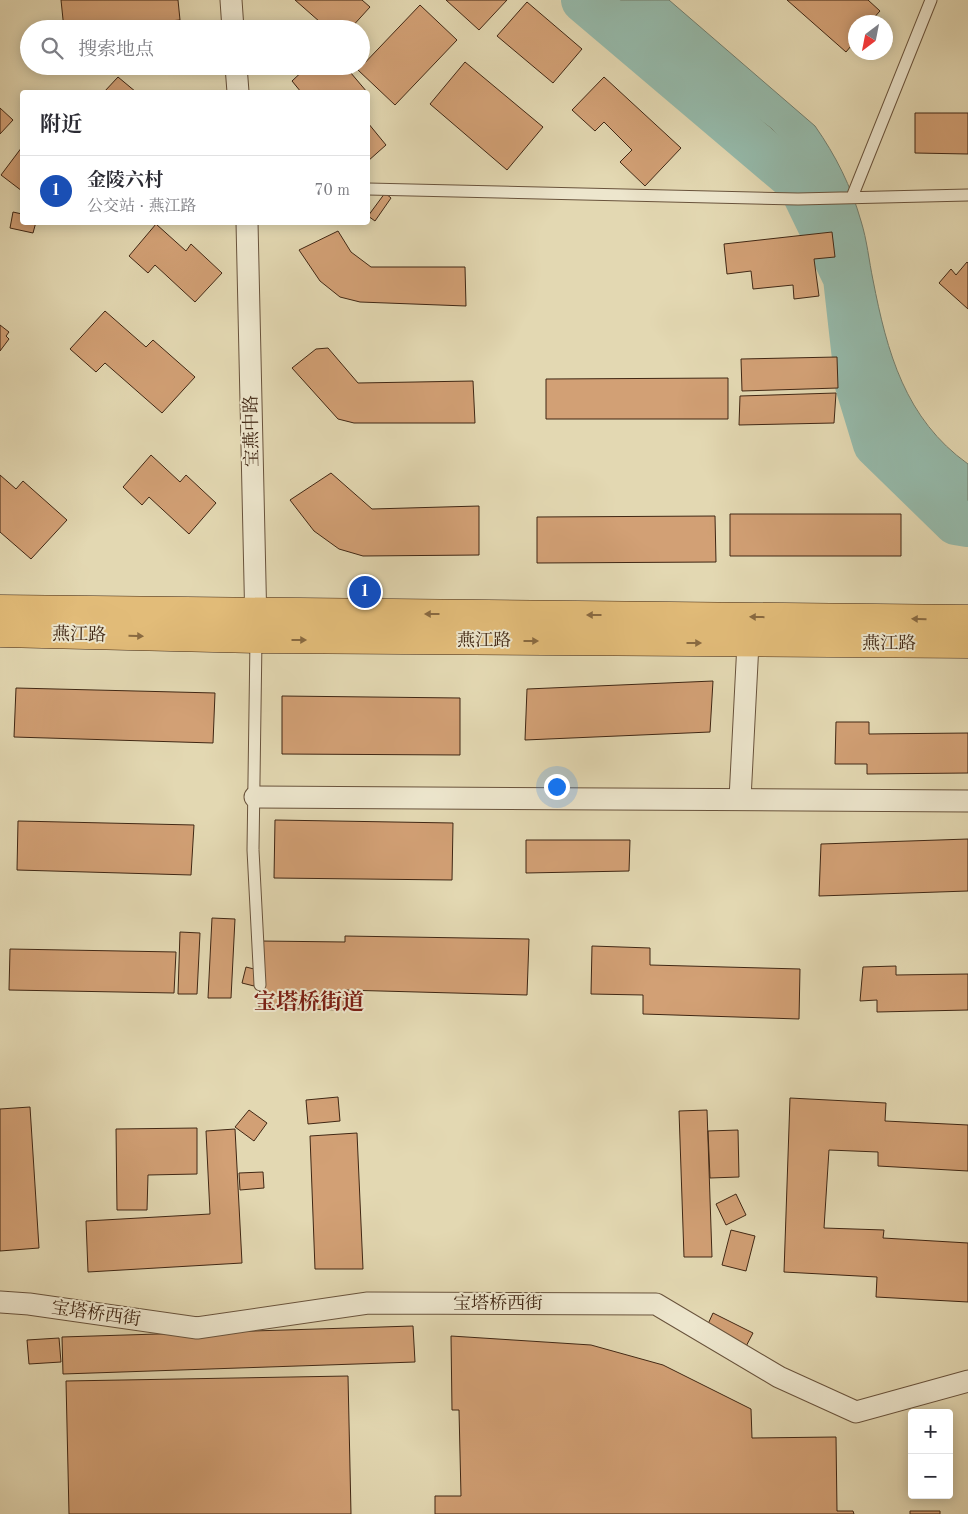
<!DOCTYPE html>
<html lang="zh">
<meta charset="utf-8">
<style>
:root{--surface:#fff;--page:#f2f2f3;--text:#2b2b33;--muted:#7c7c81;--line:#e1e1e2;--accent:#8f2418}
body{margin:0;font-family:"Old Standard TT","Noto Serif SC",serif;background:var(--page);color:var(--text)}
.controls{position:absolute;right:15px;bottom:15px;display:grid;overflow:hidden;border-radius:5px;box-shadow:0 2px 12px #0003}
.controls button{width:45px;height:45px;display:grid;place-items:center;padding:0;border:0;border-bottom:1px solid var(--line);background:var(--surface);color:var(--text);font:25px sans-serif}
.compass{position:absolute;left:848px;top:15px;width:45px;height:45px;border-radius:50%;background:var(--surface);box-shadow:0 2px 12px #0003;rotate:212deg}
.you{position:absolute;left:556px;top:786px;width:18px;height:18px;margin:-12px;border:4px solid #fff;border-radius:50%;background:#1a73e8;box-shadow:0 0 0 8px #1a73e833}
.badge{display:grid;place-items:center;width:32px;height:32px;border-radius:50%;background:var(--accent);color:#fff;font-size:16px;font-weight:700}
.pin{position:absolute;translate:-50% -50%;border:2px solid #fff;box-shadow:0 1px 5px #0006}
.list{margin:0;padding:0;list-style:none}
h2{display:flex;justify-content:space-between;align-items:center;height:65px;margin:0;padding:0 20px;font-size:21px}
h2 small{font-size:16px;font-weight:400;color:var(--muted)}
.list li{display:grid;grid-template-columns:32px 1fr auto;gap:15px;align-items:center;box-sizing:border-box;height:70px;padding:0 20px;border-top:1px solid var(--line)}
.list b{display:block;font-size:19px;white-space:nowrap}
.list p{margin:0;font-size:16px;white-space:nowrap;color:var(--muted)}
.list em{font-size:16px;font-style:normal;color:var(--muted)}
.icon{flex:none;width:28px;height:28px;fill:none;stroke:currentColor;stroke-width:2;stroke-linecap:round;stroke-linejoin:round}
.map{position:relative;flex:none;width:968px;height:1514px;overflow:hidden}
.search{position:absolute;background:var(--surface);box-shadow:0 2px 12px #0003;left:20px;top:20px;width:350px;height:55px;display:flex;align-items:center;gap:12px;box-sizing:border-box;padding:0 18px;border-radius:28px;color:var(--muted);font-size:19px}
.panel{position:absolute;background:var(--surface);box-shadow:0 2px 12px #0003;left:20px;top:90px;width:350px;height:135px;border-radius:5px}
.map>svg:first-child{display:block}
.water{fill:#95baab;stroke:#737f6f}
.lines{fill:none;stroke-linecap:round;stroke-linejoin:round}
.river{stroke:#95baab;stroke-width:46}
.building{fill:#d2a075;stroke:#402714}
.service-casing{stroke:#69533c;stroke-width:13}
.minor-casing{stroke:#69533c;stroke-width:23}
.primary-casing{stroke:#402714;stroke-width:29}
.service{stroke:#ede6cd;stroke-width:11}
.minor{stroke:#ede6cd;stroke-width:21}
.primary{stroke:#e2bc79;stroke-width:28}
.oneway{fill:#896a41}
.labels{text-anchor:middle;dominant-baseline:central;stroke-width:4;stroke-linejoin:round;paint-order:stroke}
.street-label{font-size:18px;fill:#402714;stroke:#ede6cd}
.district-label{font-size:22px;font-weight:bold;fill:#7a1f14;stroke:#ede6cd}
</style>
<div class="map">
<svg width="968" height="1514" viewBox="0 0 968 1514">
<rect width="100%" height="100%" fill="#e3d8b2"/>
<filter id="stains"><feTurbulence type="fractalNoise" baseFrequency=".004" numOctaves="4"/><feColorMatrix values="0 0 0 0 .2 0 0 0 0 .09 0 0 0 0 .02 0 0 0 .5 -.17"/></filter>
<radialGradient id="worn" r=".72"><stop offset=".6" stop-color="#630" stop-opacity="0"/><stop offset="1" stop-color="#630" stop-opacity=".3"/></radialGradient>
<path class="water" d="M601 0H669L815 126C836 156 851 186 861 221 867 240 869 261 873 280 887 352 905 419 968 464V505L938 490 912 465 877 409 862 375 845 313 823 205 815 184 797 154 772 129Z"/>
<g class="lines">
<path class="river" d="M584 0 800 183 846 278 858 385 876 444 956 522 968 524"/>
</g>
<path class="building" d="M61 0H178L180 20 87 29H64Z
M295 0H362L370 7 350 29H328Z
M446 0H507L479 30Z
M787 0H868L880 11 870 22H856V40L846 52Z
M527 2 582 49 553 83 497 36Z
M420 5 457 40 395 105 358 70Z
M465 62 543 127 507 170 430 104Z
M308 66H345L367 92H301L292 81Z
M118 77 136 92H104Z
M604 77 681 148 645 186 620 162 632 150 604 122 595 131 572 110Z
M0 108 13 120 0 134Z
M915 113H968V154L915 153Z
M368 123 386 145 368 161Z
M22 147V191L1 175Z
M385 193 391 198 375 221 368 216Z
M13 212 22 214V222H36L33 233 10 228Z
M156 224 186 251 191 244 222 273 195 302 155 265 148 273 129 256Z
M338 231 351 252 371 267H465L466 306 360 302 340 297 320 281 299 250Z
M832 232 835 257 814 259 819 296 794 299 793 285 753 289 751 271 727 274 724 244Z
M967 262 968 263V309L939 283 951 269 956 275Z
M105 311 146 347 153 340 195 377 162 413 105 363 96 372 70 349Z
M0 325 9 332 6 336 9 339 0 351Z
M328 348 358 383 473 381 475 423H354L338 419 292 368 316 349Z
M837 357 838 388 742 391 741 359Z
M728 378V419H546V379Z
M836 393 834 423 739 425 740 396Z
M151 455 180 482 186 475 216 503 189 534 149 497 142 505 123 487Z
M331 473 372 509 479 506V555L363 556 339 549 314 531 290 500Z
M0 475 16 489 23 481 67 520 31 559 0 532Z
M730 514H901V556H730Z
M715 516 716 562 537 563V517Z
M713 681 710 732 525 740 527 689Z
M16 688 215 693 213 743 14 737Z
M282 696 460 698V755L282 754Z
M836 722H869V734L968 733V773L867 774V764H835Z
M275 820 453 823 452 880 274 878Z
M18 821 194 825 191 875 17 870Z
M968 839V891L819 896 821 844Z
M526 840H630L629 871 526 873Z
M212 918 235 919 231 998H208Z
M180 932 200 933 197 994H178Z
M345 936 529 939 527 995 344 990V1010L259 1008 261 941 345 942Z
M592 946 650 948V965L800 969 799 1019 643 1014V995L591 994Z
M10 949 176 952 174 993 9 990Z
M896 966V975L968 974V1010L877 1012V1000L860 1001 863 967Z
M246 967 258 970 254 986 242 983Z
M338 1097 340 1121 308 1124 306 1100Z
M790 1098 886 1103 885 1121 968 1125V1171L878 1166V1152L829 1150 824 1228 884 1230 883 1238 968 1243V1302L876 1297 877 1277 784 1272Z
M30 1107 39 1248 0 1251V1109Z
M249 1110 267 1123 254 1141 235 1127Z
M707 1110 712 1257H684L679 1111Z
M197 1128V1174L148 1175 147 1210H117L116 1129Z
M235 1129 242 1263 88 1272 86 1221 210 1214 206 1131Z
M738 1130 739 1177 710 1178 708 1131Z
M357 1133 363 1269H315L310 1136Z
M263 1172 264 1188 240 1190 239 1173Z
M736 1194 746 1215 726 1225 716 1204Z
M731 1230 755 1236 746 1271 722 1265Z
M713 1313 753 1333 742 1354 703 1335Z
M413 1326 415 1362 63 1374 62 1337Z
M451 1336 591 1345 663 1365 751 1409 752 1438 836 1437 837 1511H853L854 1514H435V1496H461L459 1410H452Z
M59 1338 61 1362 29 1364 27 1340Z
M348 1376 351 1514H69L66 1381Z
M910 1511H940V1514H910Z"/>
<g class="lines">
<g class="service-casing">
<path id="service" d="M368 189 798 199 968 195
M852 197 931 0
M256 639 253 850 260 985"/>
</g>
<g class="minor-casing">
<path id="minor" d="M231 0 233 29
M236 66 238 92
M247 222 256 627
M255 797 968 801
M740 799 748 643
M0 1302 29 1304 197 1328 368 1303 656 1304 779 1377 856 1412 968 1381"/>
</g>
<g class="primary-casing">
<path id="primary" d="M0 609 968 619
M0 633 256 639 968 644"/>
</g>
<use href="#service" class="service"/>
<use href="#minor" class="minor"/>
<use href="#primary" class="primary"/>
</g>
<defs><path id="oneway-solid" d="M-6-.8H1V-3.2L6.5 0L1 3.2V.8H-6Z" transform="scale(1.25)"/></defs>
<g class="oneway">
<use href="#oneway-solid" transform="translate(432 614) rotate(-180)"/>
<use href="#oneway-solid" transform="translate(594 615) rotate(-180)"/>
<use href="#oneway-solid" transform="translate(757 617) rotate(-179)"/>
<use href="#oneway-solid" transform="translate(919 619) rotate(-179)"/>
<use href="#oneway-solid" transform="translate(136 636) rotate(1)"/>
<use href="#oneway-solid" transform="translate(299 640)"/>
<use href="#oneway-solid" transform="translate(531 641)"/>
<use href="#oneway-solid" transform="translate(694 643)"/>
</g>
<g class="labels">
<g class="street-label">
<text transform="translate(252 431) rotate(-91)">宝燕中路</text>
<text transform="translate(79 635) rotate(1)">燕江路</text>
<text x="484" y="641">燕江路</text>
<text x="889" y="644">燕江路</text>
<text x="498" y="1304">宝塔桥西街</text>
<text transform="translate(96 1314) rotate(8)">宝塔桥西街</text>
</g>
<g class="district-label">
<text x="309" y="1003">宝塔桥街道</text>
</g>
</g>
<rect width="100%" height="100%" filter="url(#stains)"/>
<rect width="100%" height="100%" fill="url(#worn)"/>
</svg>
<div class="controls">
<button>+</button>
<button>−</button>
</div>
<svg class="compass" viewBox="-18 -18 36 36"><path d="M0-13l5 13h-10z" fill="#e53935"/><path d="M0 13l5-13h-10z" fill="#7c7c81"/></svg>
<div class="you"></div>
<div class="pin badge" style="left:365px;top:592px;background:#1a4fb4">1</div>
<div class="search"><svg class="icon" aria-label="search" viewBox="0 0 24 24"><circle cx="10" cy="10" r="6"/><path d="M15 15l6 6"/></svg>搜索地点</div>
<section class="panel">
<h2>附近<small></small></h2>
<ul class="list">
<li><span class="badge" style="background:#1a4fb4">1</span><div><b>金陵六村</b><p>公交站 · 燕江路</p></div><em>70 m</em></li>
</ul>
</section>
</div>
